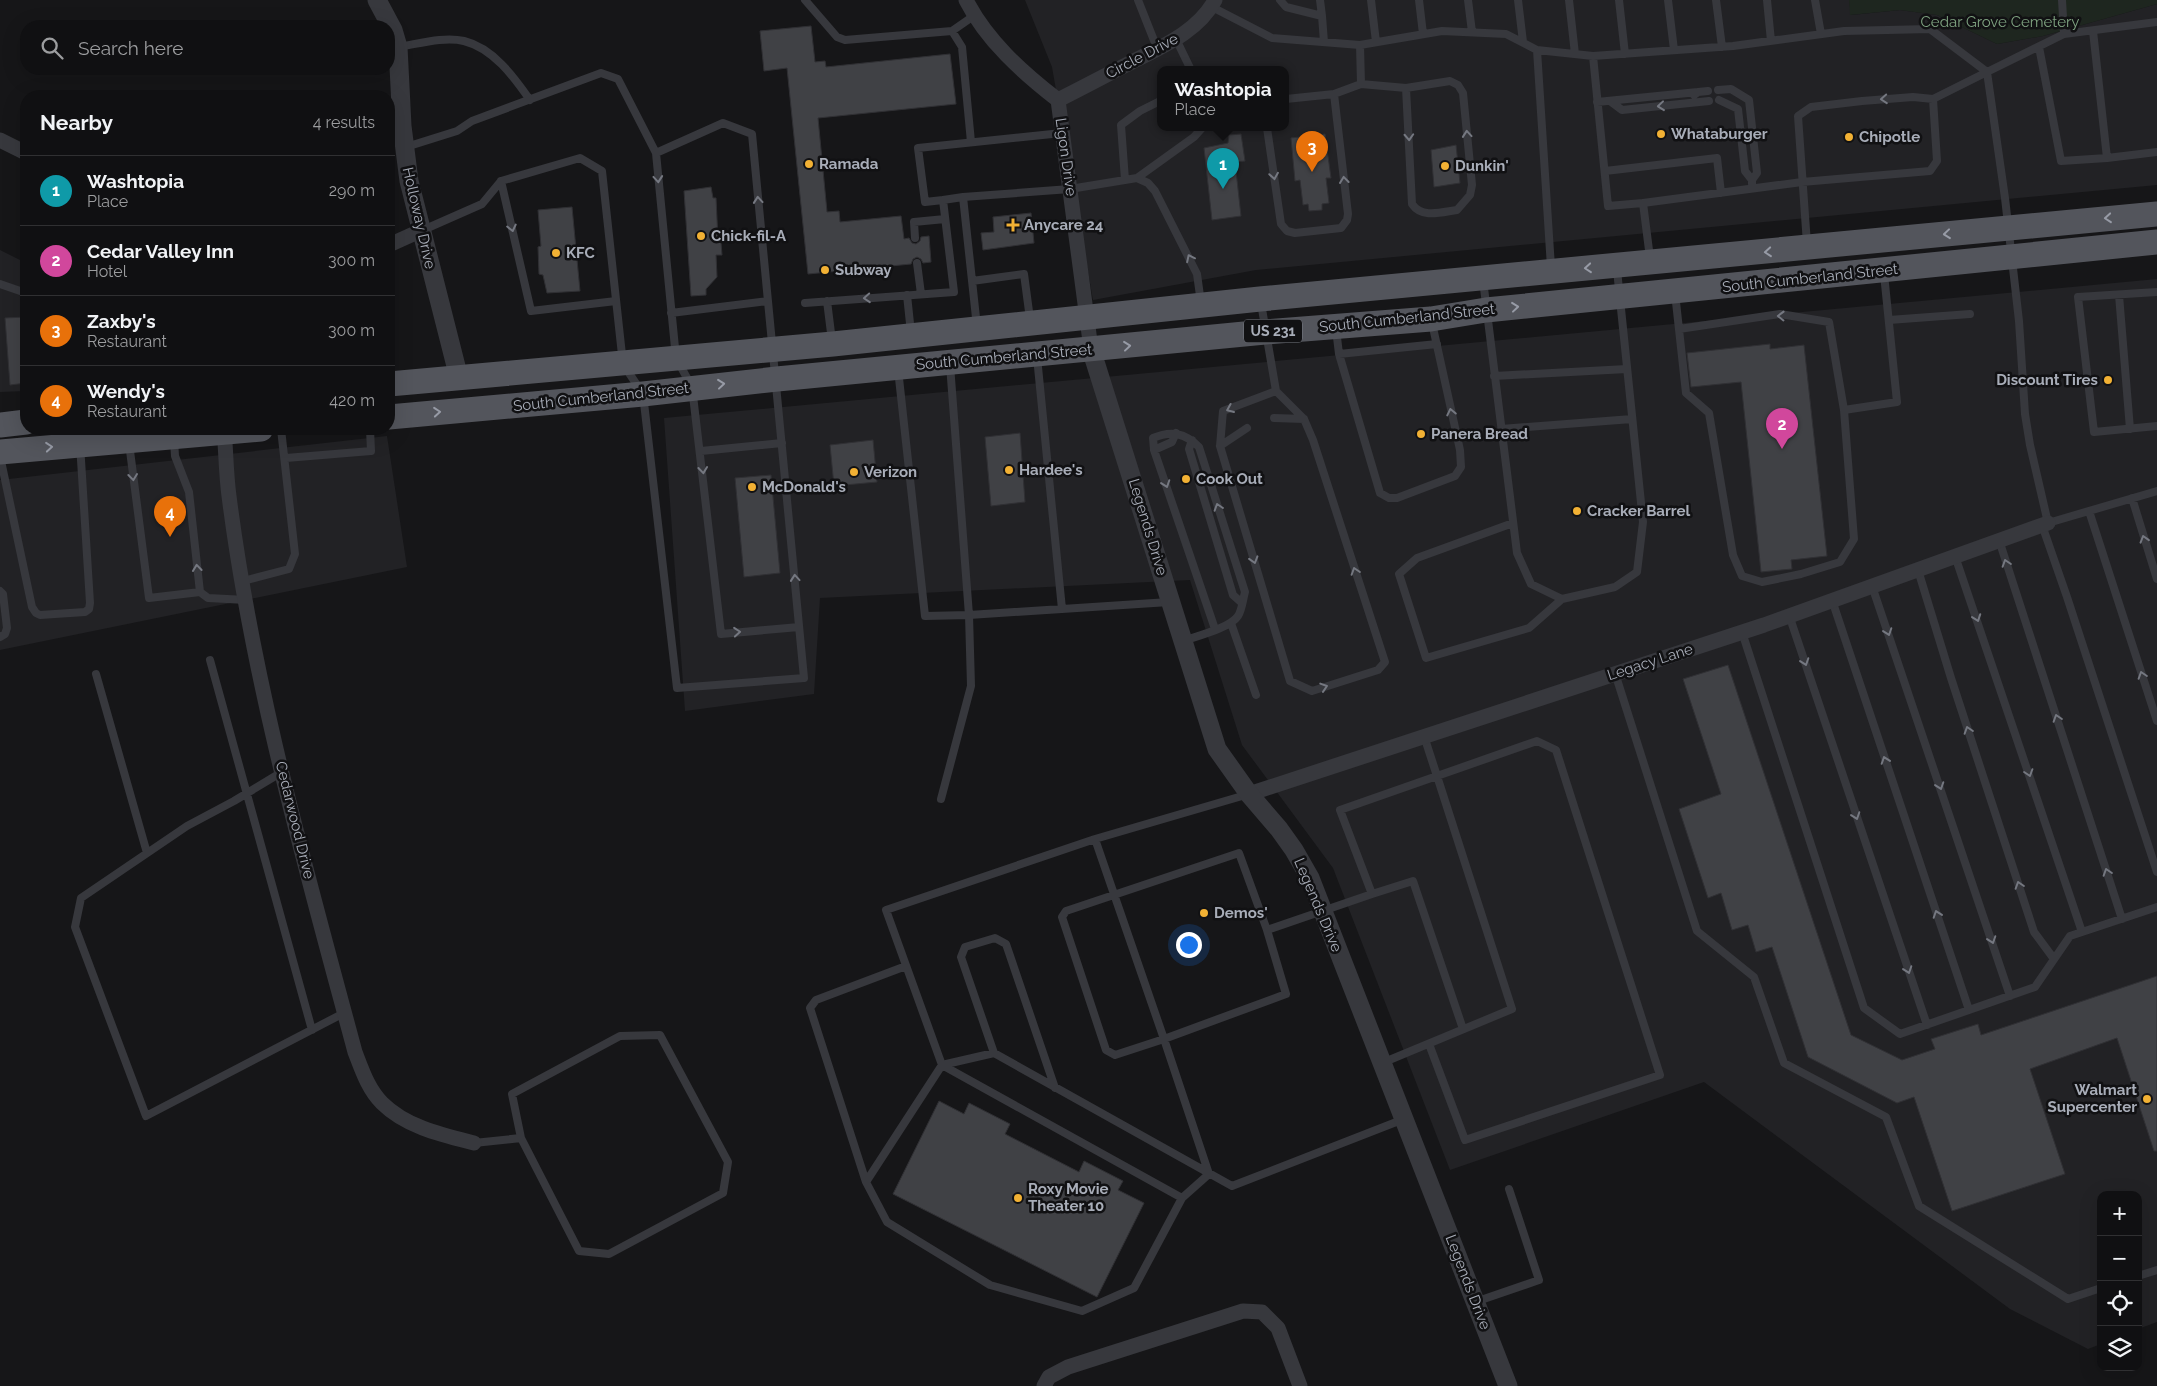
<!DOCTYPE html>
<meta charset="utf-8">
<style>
:root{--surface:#101012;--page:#19191b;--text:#f1f3f6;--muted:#9c9d9f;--line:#303032;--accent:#b45309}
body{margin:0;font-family:Raleway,sans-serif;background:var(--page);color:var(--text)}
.controls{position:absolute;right:15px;bottom:15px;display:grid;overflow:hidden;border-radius:10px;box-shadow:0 5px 20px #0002}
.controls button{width:45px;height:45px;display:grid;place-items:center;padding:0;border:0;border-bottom:1px solid var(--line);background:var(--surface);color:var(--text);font:25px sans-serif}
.you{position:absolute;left:1188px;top:944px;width:18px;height:18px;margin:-12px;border:4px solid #fff;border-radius:50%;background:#1a73e8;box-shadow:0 0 0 8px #1a73e833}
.badge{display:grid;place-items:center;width:32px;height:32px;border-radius:50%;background:var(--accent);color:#fff;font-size:16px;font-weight:700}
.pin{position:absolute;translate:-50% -41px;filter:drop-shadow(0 1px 2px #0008)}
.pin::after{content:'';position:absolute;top:26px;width:18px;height:15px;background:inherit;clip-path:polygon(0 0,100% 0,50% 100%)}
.popup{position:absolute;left:1157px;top:66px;width:132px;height:65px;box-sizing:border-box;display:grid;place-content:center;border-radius:10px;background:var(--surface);filter:drop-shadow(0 1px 4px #0005);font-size:16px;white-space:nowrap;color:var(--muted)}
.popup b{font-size:19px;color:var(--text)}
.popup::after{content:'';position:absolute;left:50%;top:100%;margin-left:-10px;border:10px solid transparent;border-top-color:var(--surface)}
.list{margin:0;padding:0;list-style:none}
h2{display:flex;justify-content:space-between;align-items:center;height:65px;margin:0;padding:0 20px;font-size:21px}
h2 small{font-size:16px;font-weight:400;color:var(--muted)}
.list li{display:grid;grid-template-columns:32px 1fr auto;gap:15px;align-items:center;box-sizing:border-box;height:70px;padding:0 20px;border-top:1px solid var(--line)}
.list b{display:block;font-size:19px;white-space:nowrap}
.list p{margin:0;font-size:16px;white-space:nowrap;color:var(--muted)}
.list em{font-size:16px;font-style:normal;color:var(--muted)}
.icon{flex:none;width:28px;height:28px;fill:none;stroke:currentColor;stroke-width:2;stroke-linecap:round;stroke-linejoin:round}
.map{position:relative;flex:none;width:2157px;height:1386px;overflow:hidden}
.search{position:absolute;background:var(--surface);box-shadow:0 5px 20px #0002;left:20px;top:20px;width:375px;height:55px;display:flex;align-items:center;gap:12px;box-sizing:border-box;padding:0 18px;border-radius:20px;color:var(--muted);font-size:19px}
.panel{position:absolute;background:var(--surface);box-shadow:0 5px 20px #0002;left:20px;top:90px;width:375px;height:345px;border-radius:20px}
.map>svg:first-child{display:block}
.built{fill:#222225;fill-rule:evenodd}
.green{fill:#1e261f}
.building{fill:#404145;stroke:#303034}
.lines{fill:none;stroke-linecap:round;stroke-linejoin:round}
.service{stroke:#37383d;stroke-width:8}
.minor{stroke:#37383d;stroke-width:15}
.tertiary{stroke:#37383d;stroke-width:19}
.primary{stroke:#53555c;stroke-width:25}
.oneway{stroke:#757881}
.oneway2{stroke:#979ba6}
.poi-dot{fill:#f2b134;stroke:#111113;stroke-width:2}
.labels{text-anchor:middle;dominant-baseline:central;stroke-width:5;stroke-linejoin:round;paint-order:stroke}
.shield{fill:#111113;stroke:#7b7e86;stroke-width:1}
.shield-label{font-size:14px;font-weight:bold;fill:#a8adb8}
.park-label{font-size:15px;fill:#7fa381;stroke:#111113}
.street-label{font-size:15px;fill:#a8adb8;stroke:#111113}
.poi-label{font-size:15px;font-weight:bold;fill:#a8adb8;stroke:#111113;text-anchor:start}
</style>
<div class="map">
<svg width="2157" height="1386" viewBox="0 0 2157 1386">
<rect width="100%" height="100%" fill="#161618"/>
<path class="built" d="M1025 0H1849L1851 15 1900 10 1937 15 1997 44 2043 36 2157 4V185L1256 270 1093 300 1052 67ZM1160 70H1286V128H1160Z
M0 250 26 263V391L0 392Z
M2157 279V1322L2138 1329V1195H2101V1344L2088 1349 2010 1309 1704 1082 1450 1170 1333 868 1242 745 1190 580 820 598 814 694 685 711 664 418Z
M387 436 407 567 0 650V480Z"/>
<path class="green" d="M1849 0H2157V4L2043 36 1997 44 1937 15 1900 10 1850 15Z"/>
<path class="building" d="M811 26 815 62 825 61 826 67 950 54 956 104 818 118 827 212 839 211 840 222 901 216 904 239 909 238 912 243 916 244 920 241 921 237 929 236 931 262 923 263 921 259 917 257 913 259 911 264 808 274 787 68 764 71 760 31Z
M1241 134 1245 161 1235 162 1241 216 1212 220 1204 148 1228 143 1229 135Z
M1325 134 1331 178H1326L1329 203 1322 204V210L1309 211 1308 204 1303 205 1300 180 1295 181 1291 138Z
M1456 145 1460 183 1434 187 1431 150Z
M711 187 713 198H716L718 241 721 243 722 255H716L717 277 706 289V295L691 296 684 191Z
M572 207 580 291 547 293 543 275 539 274 538 247 541 246 538 210Z
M1031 213 1034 243 983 250 981 233 994 232 993 217Z
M26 317V383L10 385 5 318Z
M1770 344V349L1804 345 1827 556 1791 560 1792 569 1761 572 1741 382 1691 387 1687 353Z
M1020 433 1025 502 991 506 985 437Z
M873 440 877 482 834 486 830 445Z
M771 475 780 573 744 577 735 478Z
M1728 665 1851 1035 1902 1060 1935 1049 1931 1039 1978 1024 1981 1035 2157 976V1151H2154L2117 1038 2030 1069 2065 1174 1952 1211 1914 1097 1897 1103 1808 1057 1772 947 1756 952 1748 925 1732 930 1721 893 1708 898 1679 809 1721 794 1683 679Z
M939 1101 964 1114 969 1103 1010 1124 1005 1134 1079 1172 1084 1161 1123 1181 1118 1190 1144 1203 1097 1297 893 1194Z"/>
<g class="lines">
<path class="service" d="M805 0 837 37 845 40 952 31 975 15
M1138 0 1157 48
M1280 0 1286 7 1322 16 1324 42
M1320 0 1322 16
M1371 0 1376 42
M1419 0 1423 34
M1468 0 1472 32
M1518 0 1523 42
M1569 0 1575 54
M1619 0 1625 54
M1668 0 1674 50
M1716 0 1722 47
M1767 0 1771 41
M1815 0 1821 34
M2062 0 2064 34
M1212 7 1272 38 1360 45 1442 31 1506 34 1537 50
M2157 22 2064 34 1987 72 2005 198 2019 321 2025 414 2030 445 2048 523 2157 491
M952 31 962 47 971 142
M2093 31 2107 158 2157 152
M1176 39 1191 70
M1360 45 1361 84 1406 88 1450 81 1458 85 1463 93 1472 185 1470 195 1457 210C1442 212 1422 219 1412 204L1406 88
M398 47C418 44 444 36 464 41 493 48 514 77 530 100
M2039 47 2061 161 2107 158
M1593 56 1608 206 1643 203 1650 258
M1718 90 1731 89 1749 100 1757 173 1752 180
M1694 95 1698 92 1708 91
M1286 99 1334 94 1361 84
M1719 100 1738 109 1745 171 1752 180V184
M1610 101 1622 110 1709 101
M1597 102 1698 92
M1267 128 1281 224 1287 231 1295 233 1341 228 1347 220 1348 214 1334 94
M406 147 457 131 472 121 601 73 618 79 656 153
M1605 171 1717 158 1721 193
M1137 178 1148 183 1155 191 1197 274 1201 303
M1125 180 1121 125 1140 111 1160 101
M501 181 531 311 616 301
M943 200 963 197
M423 230 482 204 501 181 580 158 602 171 623 364 643 394 677 688 804 678C788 496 769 315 752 134L723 123 656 153 676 358 692 387 721 634 799 627
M915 238 914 222 945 219
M1807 244 1798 116 1811 107 1862 101 1913 97 1933 99
M917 263 921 294
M1551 267 1537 50 1593 56 1733 46 1844 31 1930 29 1987 72 1933 99 1937 161 1930 171 1802 182 1643 203
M1483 280 1517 553 1531 584 1562 599 1615 587 1637 572 1643 522 1617 270
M972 281 1024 274 1030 319
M0 284 26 293
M2157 292 2078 297 2094 432 2157 426
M1675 293 1686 393 1709 413 1733 555 1742 576 1762 582 1801 574 1840 562 1854 539 1844 410 1897 402 1884 274
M907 295 911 333
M2119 295 2130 429
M827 301 832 341
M805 303 954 292 943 200 925 202 918 148 1062 133
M1261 303 1276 391 1304 419 1313 440 1385 662 1378 670 1312 691 1290 681 1220 446 1223 411 1276 391
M671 313 768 301
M1889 320 1970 314
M977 327 963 197 1070 189 1137 178 1194 137 1202 128
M1336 329 1339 354 1380 493 1389 498H1397L1455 476 1461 467 1460 450 1432 323
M1679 329 1780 314 1829 322 1844 410
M1339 354 1437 344
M1037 357 1062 609
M950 365 969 615 1169 602
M898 369 925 616 969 615 971 686 941 799
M1494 376 1627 369
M1274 418 1304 419
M1501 429 1632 419
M1192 440 1189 449 1233 595 1242 603
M129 443 149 598 200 592 189 492 175 456 174 440
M1220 446 1247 428
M1154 450 1172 442 1176 433
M701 451 782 443
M0 456 32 607 36 613 40 615 85 612 89 609 90 603 80 444 83 429
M286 458 371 451 370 429
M2132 498 2157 579
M2089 511 2157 721
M1513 523 1417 558 1399 574 1426 658 1529 628 1562 599
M2042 525 2067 597 2157 872
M1999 540 2122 919
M1955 556 2082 932
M1918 570 1951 678 2034 932 2054 959
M243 581 289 569 295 554 281 429
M1872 586 2010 996
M0 591 3 594 7 628 5 634 0 637
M200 592 208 598 246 600
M1832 600 1969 1010
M1789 615 1927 1025
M1231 623 1256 695
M1742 632 1864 1008 1900 1034 2035 987 2070 936 2157 907
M1183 641C1197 636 1230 628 1238 616 1242 610 1243 599 1245 592L1199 447C1185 433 1171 430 1153 438L1154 450 1215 629
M210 660 312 1030
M1615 673 1697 931 1754 977 1784 1063 1886 1117 1919 1206 2068 1299 2101 1288
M96 674 147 853
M282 772 234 801 187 826 81 898 75 927 146 1116 344 1013
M1249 794 1095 839 886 910 942 1065 994 1053 1232 1186 1404 1119
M1095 839 1164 1039 1286 994 1267 930 1372 894 1340 810 1437 776 1424 736
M1372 894 1413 881 1463 1029
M994 1053 961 957 965 947 995 938 1006 944 1055 1088
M1382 1063 1512 1009 1437 776 1537 741 1556 750 1660 1075 1465 1140 1429 1044
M474 1143 521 1138 579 1251 609 1254 723 1193 728 1162 660 1035 620 1036 512 1094 521 1138
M866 1182 810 1008 816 1000 906 966
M1182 1198 942 1065 866 1182 887 1222 990 1285 1082 1311 1134 1288 1182 1198 1209 1174 1164 1039 1115 1055 1106 1050 1062 917 1066 911 1239 853 1267 930
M2138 1276 2157 1270
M1475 1302 1539 1280 1509 1189"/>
<path class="minor" d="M966 0C987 41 1022 72 1058 100L1091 349
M1058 100C1082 88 1106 75 1130 63 1161 47 1198 32 1215 0
M0 140 26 153
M389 245 420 231
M224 429C226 451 226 474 229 496 253 685 306 869 355 1052 362 1070 368 1089 382 1103 406 1127 442 1135 474 1143
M1249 794 1764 625 2048 523
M1044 1386 1049 1377 1068 1367 1243 1311 1262 1312 1278 1328 1300 1386"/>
<path class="tertiary" d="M377 0 393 30 398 47 402 126 409 181 459 378
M1091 349 1217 749 1249 794 1279 829 1294 850 1310 878 1508 1386"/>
<path class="primary" d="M389 384 833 344 1260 299 2157 214
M389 417 643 394 777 379 1265 332 1431 319 1486 310 2157 242
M0 425 26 422
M0 452 261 429"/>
</g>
<defs><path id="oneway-chevron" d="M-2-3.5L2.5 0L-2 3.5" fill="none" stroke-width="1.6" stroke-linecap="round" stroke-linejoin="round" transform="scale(1.25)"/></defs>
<g class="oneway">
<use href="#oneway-chevron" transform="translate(1884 99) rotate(176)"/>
<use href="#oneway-chevron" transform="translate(1661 106) rotate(174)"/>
<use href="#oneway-chevron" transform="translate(1467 134) rotate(-95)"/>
<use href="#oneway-chevron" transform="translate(1409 137) rotate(87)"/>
<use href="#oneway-chevron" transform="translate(1274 176) rotate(81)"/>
<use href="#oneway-chevron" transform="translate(658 179) rotate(85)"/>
<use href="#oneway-chevron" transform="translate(1344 180) rotate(-97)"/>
<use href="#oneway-chevron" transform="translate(758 200) rotate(-95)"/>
<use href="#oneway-chevron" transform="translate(512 228) rotate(77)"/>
<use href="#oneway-chevron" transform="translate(1190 258) rotate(-116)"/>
<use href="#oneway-chevron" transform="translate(867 298) rotate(176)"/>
<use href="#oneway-chevron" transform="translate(1781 316) rotate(-179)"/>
<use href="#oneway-chevron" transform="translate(1230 409) rotate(157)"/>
<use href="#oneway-chevron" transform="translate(1451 412) rotate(-102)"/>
<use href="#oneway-chevron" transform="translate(703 470) rotate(84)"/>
<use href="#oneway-chevron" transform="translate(133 477) rotate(83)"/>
<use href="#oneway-chevron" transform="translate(1166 484) rotate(71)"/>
<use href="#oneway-chevron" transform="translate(1218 507) rotate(-108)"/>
<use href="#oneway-chevron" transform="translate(2144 539) rotate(-107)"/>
<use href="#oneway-chevron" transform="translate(1254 560) rotate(73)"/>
<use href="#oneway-chevron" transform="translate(2006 563) rotate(-108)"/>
<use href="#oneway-chevron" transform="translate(197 568) rotate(-96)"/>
<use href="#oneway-chevron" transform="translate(1355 571) rotate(-108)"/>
<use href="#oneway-chevron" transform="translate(795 578) rotate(-95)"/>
<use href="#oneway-chevron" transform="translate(1977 618) rotate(70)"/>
<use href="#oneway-chevron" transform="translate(737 632) rotate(-5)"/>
<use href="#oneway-chevron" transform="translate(1888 632) rotate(71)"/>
<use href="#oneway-chevron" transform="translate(1805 662) rotate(71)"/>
<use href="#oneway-chevron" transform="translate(2142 675) rotate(-108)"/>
<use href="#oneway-chevron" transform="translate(1324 687) rotate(-18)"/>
<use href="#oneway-chevron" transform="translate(2057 718) rotate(-108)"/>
<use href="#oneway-chevron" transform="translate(1968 730) rotate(-108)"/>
<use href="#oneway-chevron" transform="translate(1885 760) rotate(-109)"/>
<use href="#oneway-chevron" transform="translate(2029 773) rotate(72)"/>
<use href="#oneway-chevron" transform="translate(1940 786) rotate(71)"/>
<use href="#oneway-chevron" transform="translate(1856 816) rotate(71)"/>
<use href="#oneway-chevron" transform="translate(2107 872) rotate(-108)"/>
<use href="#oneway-chevron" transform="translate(2019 885) rotate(-108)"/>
<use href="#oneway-chevron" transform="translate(1937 914) rotate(-109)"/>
<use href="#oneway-chevron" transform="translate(1992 940) rotate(71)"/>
<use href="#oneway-chevron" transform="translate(1908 970) rotate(71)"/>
</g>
<g class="oneway2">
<use href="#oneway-chevron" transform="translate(2108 218) rotate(175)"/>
<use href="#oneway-chevron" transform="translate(1947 234) rotate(174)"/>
<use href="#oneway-chevron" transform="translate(1768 252) rotate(175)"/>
<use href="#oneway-chevron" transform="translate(1588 268) rotate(175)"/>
<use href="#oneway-chevron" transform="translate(1515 307) rotate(-6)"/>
<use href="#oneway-chevron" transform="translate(1127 346) rotate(-6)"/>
<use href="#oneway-chevron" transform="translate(721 384) rotate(-6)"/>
<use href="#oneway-chevron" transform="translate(437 412) rotate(-5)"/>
<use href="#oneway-chevron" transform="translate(49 447) rotate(-5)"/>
</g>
<g class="poi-dot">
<circle cx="1661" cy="134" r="5"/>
<circle cx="1849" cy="137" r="5"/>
<circle cx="809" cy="164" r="5"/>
<circle cx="1445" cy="166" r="5"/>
<path d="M1010.5 217.5h5v5h5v5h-5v5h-5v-5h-5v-5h5z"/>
<circle cx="701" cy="236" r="5"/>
<circle cx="556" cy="253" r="5"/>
<circle cx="825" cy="270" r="5"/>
<circle cx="2108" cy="380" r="5"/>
<circle cx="1421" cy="434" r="5"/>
<circle cx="1009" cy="470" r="5"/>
<circle cx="854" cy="472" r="5"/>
<circle cx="1186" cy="479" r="5"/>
<circle cx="752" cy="487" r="5"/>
<circle cx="1577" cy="511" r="5"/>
<circle cx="1204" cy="913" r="5"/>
<circle cx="2147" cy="1099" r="5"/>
<circle cx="1018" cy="1198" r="5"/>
</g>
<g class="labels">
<rect class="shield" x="1244" y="319.5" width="58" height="23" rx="4"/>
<g class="shield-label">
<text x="1273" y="331">US 231</text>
</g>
<g class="park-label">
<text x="2000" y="22">Cedar Grove Cemetery</text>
</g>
<g class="street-label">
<text transform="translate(1142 56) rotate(-28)">Circle Drive</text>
<text transform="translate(1066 157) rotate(82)">Ligon Drive</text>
<text transform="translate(419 218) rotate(77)">Holloway Drive</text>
<text transform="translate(1810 278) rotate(-6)">South Cumberland Street</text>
<text transform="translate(1407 318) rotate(-6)">South Cumberland Street</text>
<text transform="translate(1004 357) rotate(-5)">South Cumberland Street</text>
<text transform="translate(601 397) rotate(-6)">South Cumberland Street</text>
<text transform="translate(1148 527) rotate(73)">Legends Drive</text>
<text transform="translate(1650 662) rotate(-18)">Legacy Lane</text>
<text transform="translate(295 820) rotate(76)">Cedarwood Drive</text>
<text transform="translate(1318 905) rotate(67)">Legends Drive</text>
<text transform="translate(1468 1282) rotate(69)">Legends Drive</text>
</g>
<g class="poi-label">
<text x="1671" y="134">Whataburger</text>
<text x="1859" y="137">Chipotle</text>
<text x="819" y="164">Ramada</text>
<text x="1455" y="166">Dunkin'</text>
<text x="1024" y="225">Anycare 24</text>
<text x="711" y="236">Chick-fil-A</text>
<text x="566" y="253">KFC</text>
<text x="835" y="270">Subway</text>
<text x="2098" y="380" text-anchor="end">Discount Tires</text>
<text x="1431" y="434">Panera Bread</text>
<text x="1019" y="470">Hardee's</text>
<text x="864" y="472">Verizon</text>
<text x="1196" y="479">Cook Out</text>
<text x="762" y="487">McDonald's</text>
<text x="1587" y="511">Cracker Barrel</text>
<text x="1214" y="913">Demos'</text>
<text x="2137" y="1090" text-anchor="end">Walmart<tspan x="2137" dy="17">Supercenter</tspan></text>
<text x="1028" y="1189">Roxy Movie<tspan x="1028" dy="17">Theater 10</tspan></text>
</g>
</g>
</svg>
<div class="controls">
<button>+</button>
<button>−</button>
<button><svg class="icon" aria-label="locate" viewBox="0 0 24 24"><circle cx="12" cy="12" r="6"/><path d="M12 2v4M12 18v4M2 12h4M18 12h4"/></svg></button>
<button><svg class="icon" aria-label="layers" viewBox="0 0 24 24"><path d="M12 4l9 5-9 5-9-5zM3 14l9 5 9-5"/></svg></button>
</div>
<div class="you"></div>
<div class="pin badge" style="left:1223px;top:189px;background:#0f9aa8">1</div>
<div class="popup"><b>Washtopia</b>Place</div>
<div class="pin badge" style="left:1782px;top:449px;background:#d1479c">2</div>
<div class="pin badge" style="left:1312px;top:172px;background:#e8710a">3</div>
<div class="pin badge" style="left:170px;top:537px;background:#e8710a">4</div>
<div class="search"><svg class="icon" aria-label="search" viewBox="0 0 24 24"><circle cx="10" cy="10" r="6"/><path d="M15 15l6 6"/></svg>Search here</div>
<section class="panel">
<h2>Nearby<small>4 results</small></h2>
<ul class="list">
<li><span class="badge" style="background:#0f9aa8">1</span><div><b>Washtopia</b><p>Place</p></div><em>290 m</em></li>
<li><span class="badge" style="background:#d1479c">2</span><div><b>Cedar Valley Inn</b><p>Hotel</p></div><em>300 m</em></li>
<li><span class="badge" style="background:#e8710a">3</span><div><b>Zaxby's</b><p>Restaurant</p></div><em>300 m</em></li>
<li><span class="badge" style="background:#e8710a">4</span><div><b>Wendy's</b><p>Restaurant</p></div><em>420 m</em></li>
</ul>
</section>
</div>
